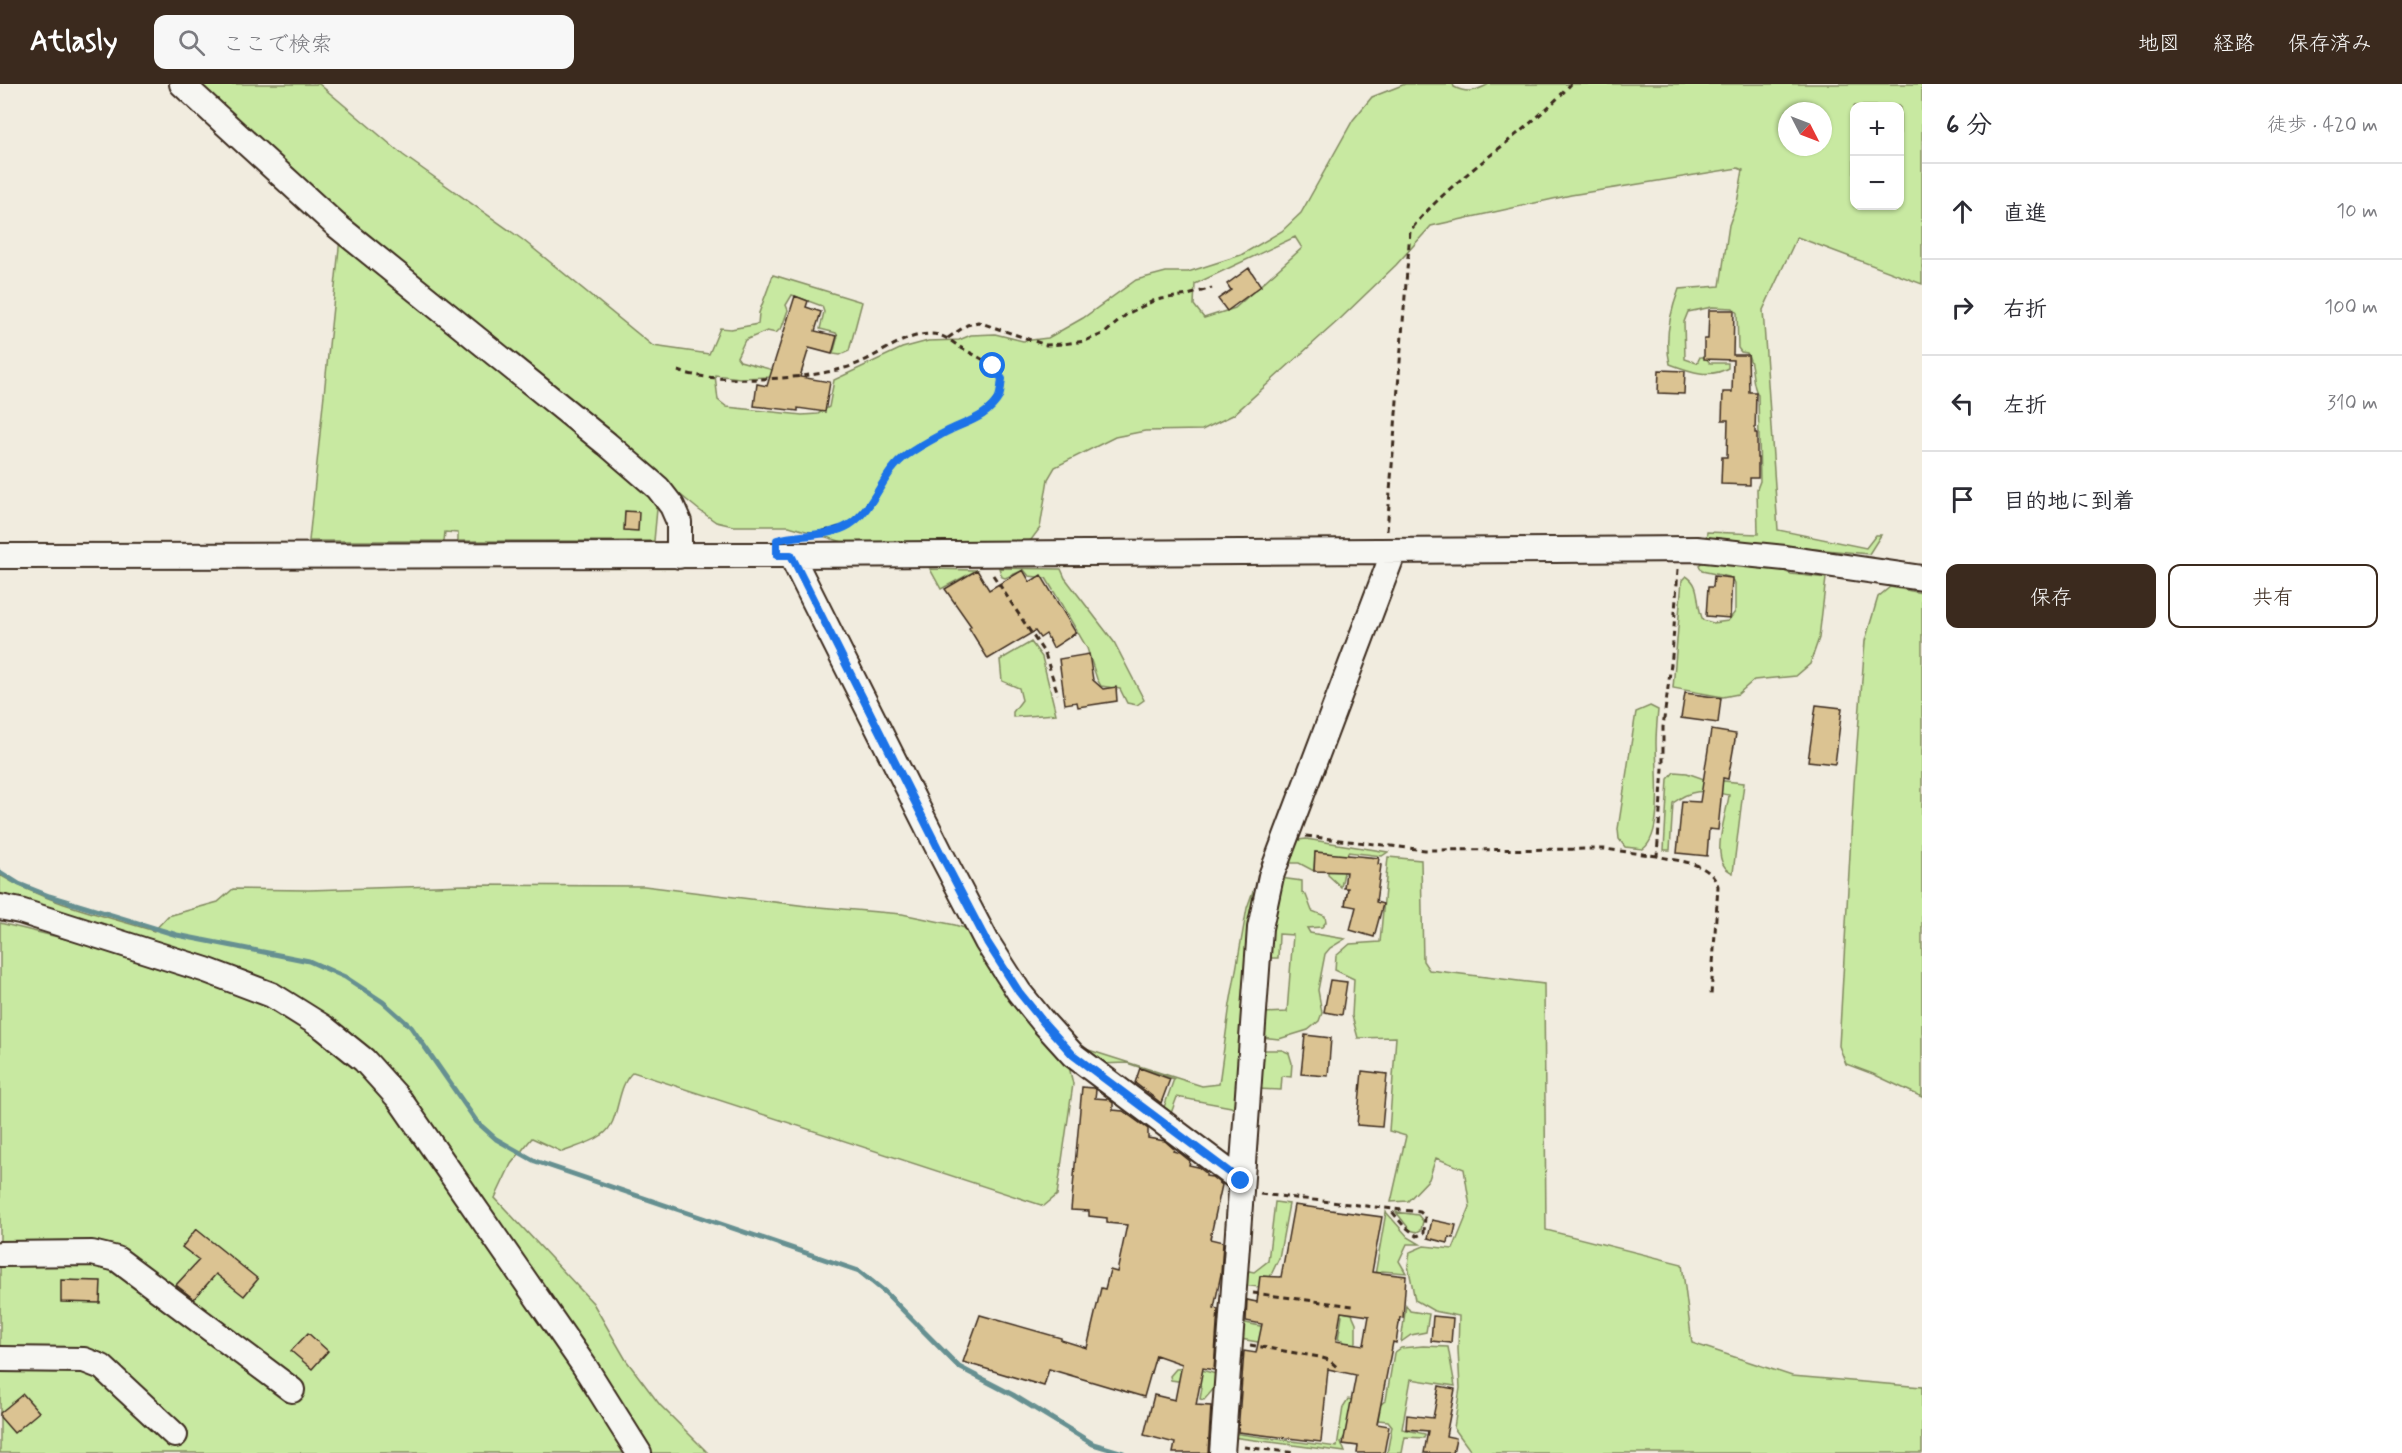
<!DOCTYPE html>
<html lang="ja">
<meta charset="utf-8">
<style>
:root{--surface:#fff;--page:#f7f7f7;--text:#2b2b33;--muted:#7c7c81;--line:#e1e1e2;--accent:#3b2a1e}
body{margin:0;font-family:Mynerve,"Klee One",sans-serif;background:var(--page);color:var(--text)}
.controls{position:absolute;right:18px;top:18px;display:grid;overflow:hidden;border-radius:12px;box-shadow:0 2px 4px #0004}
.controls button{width:54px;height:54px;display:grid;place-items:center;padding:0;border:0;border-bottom:2px solid var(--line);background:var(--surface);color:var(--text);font:30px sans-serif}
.compass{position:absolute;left:1778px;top:18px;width:54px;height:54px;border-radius:50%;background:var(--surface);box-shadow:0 2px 4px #0004;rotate:132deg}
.stop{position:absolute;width:18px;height:18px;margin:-14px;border:4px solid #1a73e8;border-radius:50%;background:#fff}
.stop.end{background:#1a73e8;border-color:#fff;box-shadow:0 2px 6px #0008}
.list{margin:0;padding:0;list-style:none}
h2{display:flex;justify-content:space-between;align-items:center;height:78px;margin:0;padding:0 24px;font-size:26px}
h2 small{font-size:20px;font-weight:400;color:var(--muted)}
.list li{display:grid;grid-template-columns:39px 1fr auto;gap:18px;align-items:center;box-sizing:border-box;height:96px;padding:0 24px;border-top:2px solid var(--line)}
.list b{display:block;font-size:22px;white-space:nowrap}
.list em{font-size:20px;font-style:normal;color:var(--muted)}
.actions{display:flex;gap:12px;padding:18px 24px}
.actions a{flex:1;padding:14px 0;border:2px solid var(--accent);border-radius:12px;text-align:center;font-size:21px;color:var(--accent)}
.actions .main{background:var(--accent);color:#fff}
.icon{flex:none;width:33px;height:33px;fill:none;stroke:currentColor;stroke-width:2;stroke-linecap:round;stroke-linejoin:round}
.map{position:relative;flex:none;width:1922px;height:1369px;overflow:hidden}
header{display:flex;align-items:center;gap:36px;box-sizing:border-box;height:84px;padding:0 30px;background:var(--accent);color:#fff}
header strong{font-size:28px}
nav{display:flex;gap:33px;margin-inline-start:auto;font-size:21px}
.search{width:420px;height:54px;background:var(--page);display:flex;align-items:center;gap:15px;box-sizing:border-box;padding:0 21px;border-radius:12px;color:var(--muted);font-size:22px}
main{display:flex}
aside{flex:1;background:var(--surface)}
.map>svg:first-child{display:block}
.green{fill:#c8e9a1;stroke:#828a60;stroke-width:1.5;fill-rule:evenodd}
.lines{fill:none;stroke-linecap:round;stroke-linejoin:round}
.stream{stroke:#669091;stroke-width:5}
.building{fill:#dbc392;stroke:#3b2a1e;stroke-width:1.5;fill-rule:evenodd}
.minor-casing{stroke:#3b2a1e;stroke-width:28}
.path{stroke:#3b2a1e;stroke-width:3;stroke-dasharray:6 4.5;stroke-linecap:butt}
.minor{stroke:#f6f6f2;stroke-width:24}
.route{stroke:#1a73e8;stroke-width:8}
</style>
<header>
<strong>Atlasly</strong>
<div class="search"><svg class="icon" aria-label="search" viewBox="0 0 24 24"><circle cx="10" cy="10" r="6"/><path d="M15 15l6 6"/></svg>ここで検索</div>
<nav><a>地図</a><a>経路</a><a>保存済み</a></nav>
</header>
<main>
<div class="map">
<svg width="1922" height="1369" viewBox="0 0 1922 1369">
<rect width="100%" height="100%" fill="#f1ecdf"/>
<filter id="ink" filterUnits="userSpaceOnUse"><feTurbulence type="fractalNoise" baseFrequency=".0167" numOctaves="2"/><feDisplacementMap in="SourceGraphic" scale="12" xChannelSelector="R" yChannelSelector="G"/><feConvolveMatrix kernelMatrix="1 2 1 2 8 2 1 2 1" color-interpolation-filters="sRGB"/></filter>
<g filter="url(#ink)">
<path class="green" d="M192 0H319L403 71 523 156 653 262 709 270 720 244 731 245 758 240 759 229 773 191 862 218 849 267 840 271 833 270 838 252 836 249 820 245 824 228 822 222 792 211 786 221 788 226 782 243 776 249 767 247 745 256 737 273 740 277 773 286 772 293 740 294 715 291 718 316 727 323 802 331 818 330 829 323 834 296 902 264 928 257 959 256 971 251 995 250 1023 257 1048 254 1083 234 1136 196 1166 188H1188L1241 171 1282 147 1301 129 1353 36 1372 13 1405 0H1453L1454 3C1468 10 1476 7 1489 0H1922V200L1797 153 1763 226 1778 446 1866 464 1876 451H1881L1869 470 1706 455 1707 448 1758 450 1757 405 1760 397 1758 311C1750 298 1755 282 1747 269L1741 268 1738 264 1737 229 1733 224 1712 223 1688 228 1684 238 1685 275 1697 279 1700 273H1705L1710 279H1728V284C1709 295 1689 287 1670 280 1664 255 1670 229 1679 205L1720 202 1729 141 1737 119 1743 86 1738 84 1571 111 1431 142 1396 181 1340 235 1233 331 1202 346 1145 347 1115 353 1055 383 1048 395 1040 444 1031 456 1016 462 853 461 789 442H733L716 438 699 426 367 156ZM1854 22H1900V122H1854ZM1787 27H1823V63H1787ZM1295 153 1302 164 1235 224 1204 234 1194 221 1195 200Z
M340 154 647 402 657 425 654 457H458V449L445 448 444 457H309Z
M1704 477 1779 485 1791 490 1826 494 1819 554 1810 580 1796 592 1754 596 1738 610 1723 613 1673 604 1682 496 1686 492C1702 501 1695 520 1703 536L1713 539 1728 537 1735 528V499L1729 493 1702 487 1699 481Z
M999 484 1061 485 1065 494 1114 558 1144 616 1137 621 1127 619 1120 605 1101 602 1097 595 1087 564 1046 494 1029 492 1024 486 1005 494 1002 493Z
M930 485 977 486 941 505Z
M1890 503 1922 509V1013L1873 990 1846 980 1839 962 1854 700 1865 557 1878 513Z
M1031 558 1042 573 1056 630 1013 633V628L1022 616 1019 604 1002 597 1000 576Z
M1650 622 1658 626C1657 637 1656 648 1656 659 1656 683 1664 751 1643 765L1625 763 1619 755 1618 745 1636 628Z
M1674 688 1687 689 1704 695 1744 699 1733 789C1707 779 1727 731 1729 711 1705 707 1694 703 1673 719L1670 766H1664L1668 695Z
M1306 755 1388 768 1382 772 1348 768 1341 803 1328 791V769L1315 768 1314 787 1299 779H1290L1285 774 1291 757Z
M1388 773 1421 776 1423 877 1429 886 1544 900 1546 1146 1682 1180 1692 1259 1792 1292 1922 1303V1369H1470V1366L1454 1344 1460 1304 1458 1265 1459 1232 1434 1227 1415 1216 1408 1181 1410 1168 1424 1162 1453 1165 1470 1123 1464 1085 1436 1074 1429 1095 1408 1117 1391 1118 1406 1052 1389 1047 1396 953 1358 954 1352 932 1354 895 1335 886 1336 872 1350 860 1380 858Z
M0 791C46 819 102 831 154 847L168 832 218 818 233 805 309 806 466 801 644 802 807 822 902 830 955 841 974 847 1068 978 1073 1000 1057 1111 1044 1122 633 988C615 1003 621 1039 602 1051 591 1059 575 1063 562 1068L532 1054 511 1080 495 1114 593 1219 626 1276 660 1321 708 1369H0V839L123 869 145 854 24 817 0 812Z
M1280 794 1302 797V809L1306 811 1312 827 1325 832 1326 838 1322 843 1307 844 1310 849 1345 855 1330 864 1325 870 1318 906 1322 929 1319 937 1308 946 1279 955 1261 953 1263 929 1287 928 1293 851 1279 850 1278 874H1266Z
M1253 807 1238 1028 1231 1023 1177 1013 1170 1032 1163 1026 1174 995 1127 979 1099 980 1076 962 1202 1002 1219 1000 1230 920 1247 824Z
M1258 966H1282L1289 969 1292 979 1291 993 1282 992 1281 1006 1257 1005Z
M1275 1118 1289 1120 1279 1174 1270 1193 1260 1192 1259 1203 1242 1201 1244 1186 1254 1188 1268 1177Z
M1386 1128 1408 1153 1420 1160H1407L1399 1177 1406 1189 1382 1187 1378 1191H1375Z
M1396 1128 1418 1131 1423 1137 1421 1146 1417 1148 1410 1146Z
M1247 1216 1243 1236 1246 1239 1294 1249 1291 1264 1241 1255V1217Z
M1406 1221 1410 1227 1429 1230 1426 1248 1411 1251 1401 1258Z
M1342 1228 1352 1230 1356 1239V1258L1337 1275 1342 1256 1338 1255 1342 1232 1330 1230Z
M1423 1262 1448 1263 1455 1302 1411 1295 1402 1345 1425 1350 1424 1354 1405 1353 1402 1369H1387L1392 1342 1388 1337 1357 1334 1341 1358 1345 1368 1232 1353V1349L1337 1363 1343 1323 1348 1315 1380 1321 1386 1316 1394 1269 1401 1264Z
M1194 1284 1220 1291 1218 1300 1204 1316 1200 1315 1202 1304 1199 1300 1171 1296 1170 1292 1176 1285Z"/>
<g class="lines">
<path class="stream" d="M0 788 19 800 49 812 177 851 309 877 345 893 383 918 411 943 477 1038 496 1055 535 1077 859 1187 885 1208 959 1283 1013 1311 1093 1360 1123 1369"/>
</g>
<path class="building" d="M1249 184 1261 202 1227 227 1218 215 1231 206 1227 200Z
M795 212 808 217 806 223 821 228 815 247 837 252 832 270 809 264 800 293 830 298 825 328 798 324V327L754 322 757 300 767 302Z
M1709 226H1734L1733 271H1748L1749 308H1756L1755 349H1757V374H1758V394H1750V401L1721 400 1722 373H1727L1728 336H1722L1723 308H1732L1733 276 1704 275V255H1708Z
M1659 286 1685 287 1684 310 1658 309Z
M625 427 639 428 638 447 624 446Z
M977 486 989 506 1023 486 1030 498 1041 491 1076 549 1053 564 1046 550 1040 554 1035 547 988 575 969 544 971 542 945 505Z
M1714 492 1732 494 1730 534 1706 532 1708 503H1713Z
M1089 570 1093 596 1103 605 1116 603 1117 617 1078 623 1077 618 1065 620 1059 575Z
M1685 609 1721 614 1718 639 1681 634Z
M1816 621 1842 624 1835 680 1808 677Z
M1711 646 1736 650 1728 695 1723 694 1718 746 1709 745 1707 772 1677 769 1682 717 1700 718Z
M1315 768 1379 774 1378 780 1381 781 1376 818 1383 820 1374 853 1350 846 1356 823 1345 821 1348 804H1344L1346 788 1314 787Z
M1330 896 1347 898 1342 931 1324 928Z
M1305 951 1331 954 1328 992 1301 990Z
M1140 984 1170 995 1161 1019 1135 999Z
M1362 987 1387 990 1382 1043 1357 1041Z
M1082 1003 1093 1004 1096 1006 1095 1014 1108 1015 1113 1019V1026L1123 1027 1148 1045V1054L1165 1057 1174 1065 1173 1067 1180 1069 1190 1077 1189 1081 1198 1083 1206 1089V1092L1212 1093 1222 1101 1210 1155 1223 1158 1221 1190 1214 1224 1218 1225 1214 1286 1203 1284 1196 1321 1211 1322 1208 1369H1173L1175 1359 1144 1351 1154 1311 1175 1316 1182 1280 1156 1271 1144 1313 1049 1285 1044 1302 963 1278 980 1231 1061 1254V1256L1087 1264 1101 1204 1105 1205 1110 1186 1117 1188 1127 1141 1107 1139V1134L1089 1132V1127L1071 1126Z
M1294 1121 1382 1133 1372 1188 1406 1192 1403 1234 1400 1233 1396 1259 1393 1258 1377 1340 1389 1342 1384 1369H1357L1358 1362 1343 1360 1356 1291 1328 1285 1321 1358 1238 1348 1244 1267 1256 1269 1262 1240 1246 1237 1247 1216 1257 1218 1260 1192 1281 1193ZM1341 1228 1369 1232 1364 1261 1336 1257Z
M1432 1136 1456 1141 1453 1154 1449 1153 1448 1159 1428 1154Z
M196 1145 258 1195 244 1212 216 1190 194 1215 176 1201 199 1176 182 1163Z
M61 1196 101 1197 100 1219 61 1218Z
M1433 1232 1453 1234 1451 1259 1431 1257Z
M308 1249 328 1267 312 1285 291 1267Z
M1439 1302 1455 1305 1446 1352 1456 1354 1453 1369H1424L1428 1347 1406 1345 1407 1331 1433 1334Z
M23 1310 39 1328 14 1349 0 1333V1329Z"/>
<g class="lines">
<g class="minor-casing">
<path id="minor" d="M182 0 336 141 607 360 658 404 672 422 679 438V472
M791 471 943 774 987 858 1019 908 1044 939 1073 971 1241 1097
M0 472 791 471 1696 465 1785 474 1922 494
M0 823 20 827 206 886 272 911 323 943 364 976 400 1016 585 1283 639 1369
M0 1170 92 1169 117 1175 292 1306
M0 1275 84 1276 102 1283 175 1351
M1222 1369 1260 844 1271 792 1394 467"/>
</g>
<path class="path" d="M948 254 967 241 978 238 1046 261 1063 260 1085 257 1105 249 1127 230 1155 216 1188 211 1212 204
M678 287C720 301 813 296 854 281 879 272 903 250 931 250 946 250 954 261 967 267 984 276 990 278 1002 295L999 312 983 331 967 340 949 346 905 372 893 384 866 424 849 441 817 449
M1387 447 1410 147C1454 90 1523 54 1571 0
M1678 485 1672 572 1663 643V684L1657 772C1679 778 1709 777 1718 802L1711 912
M993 491 1045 570 1058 610
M1306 752 1425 766 1605 765 1657 772
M1260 1110 1420 1128 1425 1132 1424 1149 1417 1152 1403 1141 1390 1125
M1253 1209 1353 1222
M1250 1261 1319 1273 1329 1276 1339 1285
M1244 1363 1296 1369"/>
<use href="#minor" class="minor"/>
</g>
</g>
<g class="lines" filter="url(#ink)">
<path class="route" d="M993 282 1002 295C1001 300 1001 308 999 313 987 334 965 338 946 348 933 355 919 362 907 371 882 388 875 425 849 441 829 453 799 450 777 456V471H791L943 774 987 858 1019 908 1044 939 1073 971 1241 1097"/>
</g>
</svg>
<div class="controls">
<button>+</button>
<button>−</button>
</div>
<svg class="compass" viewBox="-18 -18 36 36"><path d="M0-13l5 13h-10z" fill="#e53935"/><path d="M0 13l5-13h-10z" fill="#7c7c81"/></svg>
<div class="stop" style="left:993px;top:282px"></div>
<div class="stop end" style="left:1241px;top:1097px"></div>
</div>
<aside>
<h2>6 分<small>徒歩 · 420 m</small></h2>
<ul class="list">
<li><svg class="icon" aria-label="ahead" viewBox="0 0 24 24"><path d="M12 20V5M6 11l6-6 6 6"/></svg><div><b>直進</b></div><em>10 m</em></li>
<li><svg class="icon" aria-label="right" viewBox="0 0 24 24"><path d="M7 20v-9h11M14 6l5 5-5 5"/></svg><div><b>右折</b></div><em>100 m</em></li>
<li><svg class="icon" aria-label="left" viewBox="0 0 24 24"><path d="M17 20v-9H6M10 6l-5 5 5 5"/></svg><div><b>左折</b></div><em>310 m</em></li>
<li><svg class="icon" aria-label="arrive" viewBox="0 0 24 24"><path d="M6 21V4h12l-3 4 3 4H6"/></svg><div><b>目的地に到着</b></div></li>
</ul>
<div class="actions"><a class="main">保存</a><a>共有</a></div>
</aside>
</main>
